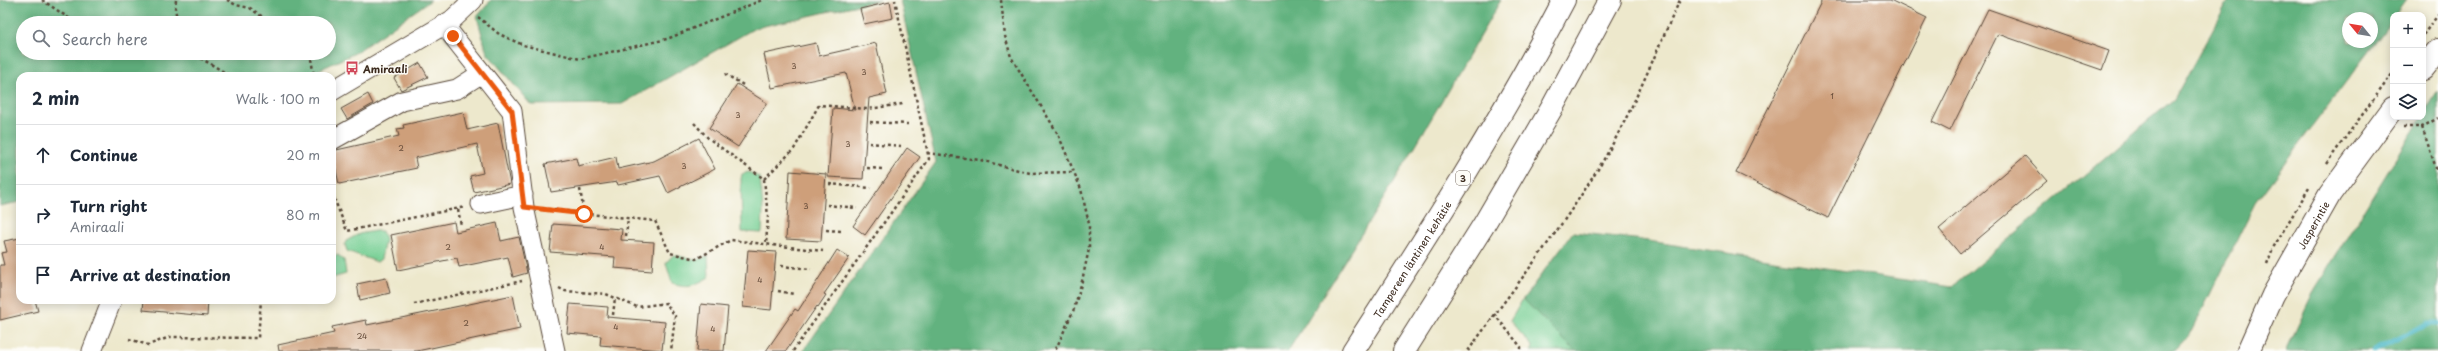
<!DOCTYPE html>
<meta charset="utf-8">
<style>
:root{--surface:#fff;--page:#f2f2f3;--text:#1f2937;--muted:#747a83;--line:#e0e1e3}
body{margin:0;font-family:"Playpen Sans",sans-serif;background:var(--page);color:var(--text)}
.controls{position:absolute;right:12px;top:12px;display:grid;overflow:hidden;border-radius:8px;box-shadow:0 2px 10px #0003}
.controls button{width:36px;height:36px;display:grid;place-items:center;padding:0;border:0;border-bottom:1px solid var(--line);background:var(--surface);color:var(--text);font:20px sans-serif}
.compass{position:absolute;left:2342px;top:12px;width:36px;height:36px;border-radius:50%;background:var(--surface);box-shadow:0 2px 10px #0003;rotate:300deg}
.stop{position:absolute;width:12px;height:12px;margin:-9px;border:3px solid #ea580c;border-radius:50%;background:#fff}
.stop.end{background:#ea580c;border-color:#fff;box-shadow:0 1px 4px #0008}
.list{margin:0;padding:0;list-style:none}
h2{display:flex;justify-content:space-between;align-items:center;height:52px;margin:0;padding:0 16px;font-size:17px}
h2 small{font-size:13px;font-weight:400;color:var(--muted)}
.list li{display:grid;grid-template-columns:26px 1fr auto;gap:12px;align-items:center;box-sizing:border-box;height:60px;padding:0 16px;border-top:1px solid var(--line)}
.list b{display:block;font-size:15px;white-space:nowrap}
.list p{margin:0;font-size:13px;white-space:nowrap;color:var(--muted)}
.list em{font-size:13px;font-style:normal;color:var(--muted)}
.icon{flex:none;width:22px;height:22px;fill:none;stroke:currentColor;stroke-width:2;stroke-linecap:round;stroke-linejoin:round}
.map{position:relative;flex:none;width:2438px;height:351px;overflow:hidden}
.search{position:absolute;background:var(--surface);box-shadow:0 2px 10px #0003;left:16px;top:16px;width:320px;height:44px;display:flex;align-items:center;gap:10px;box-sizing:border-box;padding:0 14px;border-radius:22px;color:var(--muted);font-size:15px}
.panel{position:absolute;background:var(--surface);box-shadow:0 2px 10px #0003;left:16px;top:72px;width:320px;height:232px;border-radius:12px}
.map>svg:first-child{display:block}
.green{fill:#79d096;stroke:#5a7d5a}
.forest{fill:#62b27f;stroke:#4e6e4e;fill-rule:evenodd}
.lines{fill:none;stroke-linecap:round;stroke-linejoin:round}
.stream{stroke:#4bb8c7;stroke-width:5}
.building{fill:#ce9f7a}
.minor-casing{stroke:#564638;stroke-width:21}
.major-casing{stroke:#564638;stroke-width:24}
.highway-casing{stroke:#564638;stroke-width:24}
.path{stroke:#564638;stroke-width:2.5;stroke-dasharray:3 3;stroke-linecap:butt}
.minor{stroke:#fff;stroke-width:19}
.major{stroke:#fff;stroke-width:22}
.highway{stroke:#fff;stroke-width:22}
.route{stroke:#ea580c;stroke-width:5}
.labels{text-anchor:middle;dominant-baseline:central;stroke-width:3;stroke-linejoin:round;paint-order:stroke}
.number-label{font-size:8px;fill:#604735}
.shield{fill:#fdfcf7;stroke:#75695f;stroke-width:1}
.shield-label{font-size:9px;font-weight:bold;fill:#3b2a1e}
.poi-label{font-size:10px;font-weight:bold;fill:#3b2a1e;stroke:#fdfcf7;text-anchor:start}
.street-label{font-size:10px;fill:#3b2a1e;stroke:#fdfcf7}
</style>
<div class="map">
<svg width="2438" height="351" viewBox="0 0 2438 351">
<rect width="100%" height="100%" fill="#fdfcf7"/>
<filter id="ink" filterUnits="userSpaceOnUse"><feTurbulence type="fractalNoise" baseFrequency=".025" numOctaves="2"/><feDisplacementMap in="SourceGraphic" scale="8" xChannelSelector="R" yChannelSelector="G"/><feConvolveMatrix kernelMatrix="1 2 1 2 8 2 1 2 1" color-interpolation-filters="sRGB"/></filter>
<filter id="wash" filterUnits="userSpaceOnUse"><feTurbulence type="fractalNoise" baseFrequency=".012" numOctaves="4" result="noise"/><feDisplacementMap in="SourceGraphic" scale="16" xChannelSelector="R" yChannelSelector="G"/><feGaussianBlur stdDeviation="0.9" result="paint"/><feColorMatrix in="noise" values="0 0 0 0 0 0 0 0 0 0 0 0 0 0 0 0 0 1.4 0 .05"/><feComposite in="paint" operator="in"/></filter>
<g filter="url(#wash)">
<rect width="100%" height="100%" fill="#ede8cc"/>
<path class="green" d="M749 172 760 178 763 209 762 233 742 232 741 179 742 174Z
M375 231H382L385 240 381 259 377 262 347 251 345 245 346 241 359 234Z
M338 255 344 260 346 274 332 278V257Z
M673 255 697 260 708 256 709 277C694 286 688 288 672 283L666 263Z
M1523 299 1575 351H1531L1532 346 1510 321Z"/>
<path class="forest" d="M0 0H431L355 53 306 76H20V202L0 206ZM23 23H329V53H23Z
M491 0H880L755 28 622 104 531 105 487 53 477 17Z
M900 0H1501L1394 182 1288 351H803L936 162Z
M2229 0H2407L2396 15H2393V19L2255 203 2191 333 2174 351H1575L1523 299 1573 232 1635 239 1952 287 2174 99ZM2348 18H2372V42H2348Z
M2438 91V351H2286L2315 289Z"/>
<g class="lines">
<path class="stream" d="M2374 351 2429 323H2438"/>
</g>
<g id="blocks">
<path class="building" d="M1822 0H1890L1927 18 1828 218 1736 173Z
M890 2 893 18 864 24 860 9Z
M1988 9 2109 51 2102 70 1998 34 1950 131 1932 122Z
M816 43 819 56 876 43 887 94 869 98 863 179 828 177 833 108 855 110 846 73 772 88 764 54Z
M420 63 428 77 401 90 394 78Z
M737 84 767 103 738 147 709 128Z
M368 94 373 104 347 119 341 109Z
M463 112 467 130 498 123 510 184 474 192 470 176 483 173 477 144 415 158 417 168 339 184 332 151 399 136 397 129 404 128 403 125Z
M699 138 715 169 668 193 660 176 618 185 617 182 551 192 545 164 576 158 578 166 616 157 618 169 654 161Z
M907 148 920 157 865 235 853 226Z
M2025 156 2047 181 1960 254 1939 229Z
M790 171 826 174 821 241 786 239Z
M454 222 456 232 497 223 501 241 519 237 527 273 513 277 508 257 459 267 457 258 398 270 391 235Z
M553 224 622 229 621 240 654 242 652 271 614 268 615 257 550 252Z
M20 238V300H35L38 311 0 320V265H4L1 253 7 252 4 241Z
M748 250 776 252 771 310 743 307Z
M837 250 849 258 824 294 826 295 818 307 817 306 786 351H766L795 309 798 311Z
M386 278 390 293 360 300 357 284Z
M513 295 520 329 417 351H279L278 345 334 333 332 327 366 320 367 325Z
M144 300H208L207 316 143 310Z
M570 304 608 307 607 317 665 322 662 350 600 345 601 336 567 333Z
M701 304 728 307 724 351H697Z"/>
</g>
</g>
<g filter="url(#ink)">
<use href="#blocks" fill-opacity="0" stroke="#564638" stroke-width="1"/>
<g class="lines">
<g class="minor-casing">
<path id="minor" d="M444 25 512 111 524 207 555 351
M332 91 452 20 473 0
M332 140 402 101 457 89 482 73
M481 204 523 195
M92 351 112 300"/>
</g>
<g class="major-casing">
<g id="major">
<path d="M2423 69 2438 50"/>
<path id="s1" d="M2248 351 2273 295 2330 194 2393 108"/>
</g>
</g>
<g class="highway-casing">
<g id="highway">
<path id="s2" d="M1353 351C1427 236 1501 121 1564 0"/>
<path d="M1404 351 1483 226 1553 106 1610 0"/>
</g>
</g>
<path class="path" d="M42 0 76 23
M176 0 175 9 178 23
M227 0 236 5 250 8 271 23
M1001 0 1005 36 1011 57 1058 134 1081 189 1089 224V249L1082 281 1074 309 1055 351
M478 17 499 34 523 45 580 59 667 39 762 0
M2423 35 2438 15
M197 53 202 59 231 76
M310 53 314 76
M725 74 745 86
M870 122 908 124
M694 123 708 138 764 179 768 216 766 244
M2403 127H2422L2438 118
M2422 127 2438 174
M869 143 901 146
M927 153 980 160 1030 173 1074 172
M2326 164 2393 73
M867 168 884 169
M764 179 794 149 819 105 868 109 903 104
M829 184 871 188
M580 189 584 213
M332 193 347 231 465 207
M827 205 857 208
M458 209 461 225
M542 209 655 221 670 253 696 259 731 240 823 251
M826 230 841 231
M626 236 628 218
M2267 264 2273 248 2309 188
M781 266 811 269
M559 288 565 291 606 294 637 307 666 303 675 316 671 351
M778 291 794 294
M414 304 522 281
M1494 314 1521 347V351
M613 315 615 298
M129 339 148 345 170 337 258 338 261 300
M793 351 929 159 895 0
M1468 351C1510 293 1555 237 1593 177 1628 123 1653 58 1680 0"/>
<use href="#minor" class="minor"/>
<use href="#major" class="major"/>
<use href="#highway" class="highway"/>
</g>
</g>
<g class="lines" filter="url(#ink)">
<path class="route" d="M453 36 512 111 524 207 584 214"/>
</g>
<defs>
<g id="bus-bare" transform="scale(1.08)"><path d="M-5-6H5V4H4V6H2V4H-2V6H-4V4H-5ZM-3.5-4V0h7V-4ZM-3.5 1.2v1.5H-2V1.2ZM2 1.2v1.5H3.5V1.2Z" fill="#d1495b" stroke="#fdfcf7" stroke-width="2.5" paint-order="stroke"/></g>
</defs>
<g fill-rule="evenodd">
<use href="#bus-bare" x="352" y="68"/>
</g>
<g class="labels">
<g class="number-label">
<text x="794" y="66">3</text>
<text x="864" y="72">3</text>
<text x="1832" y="96">1</text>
<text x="738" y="115">3</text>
<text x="848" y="144">3</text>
<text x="401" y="148">2</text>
<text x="684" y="166">3</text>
<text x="806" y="206">3</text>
<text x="448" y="247">2</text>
<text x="602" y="247">4</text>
<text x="760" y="280">4</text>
<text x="466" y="323">2</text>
<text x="616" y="327">4</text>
<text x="713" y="329">4</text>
<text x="362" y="336">24</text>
</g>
<rect class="shield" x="1456" y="171" width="14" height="14" rx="3"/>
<g class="shield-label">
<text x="1463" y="178">3</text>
</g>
<g class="poi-label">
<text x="363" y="68">Amiraali</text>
</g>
<g class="street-label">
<text stroke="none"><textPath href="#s1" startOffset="142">Jasperintie</textPath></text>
<text stroke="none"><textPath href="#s2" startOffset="109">Tampereen läntinen kehätie</textPath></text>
</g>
</g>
</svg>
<div class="controls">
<button>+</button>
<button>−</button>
<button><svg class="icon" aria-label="layers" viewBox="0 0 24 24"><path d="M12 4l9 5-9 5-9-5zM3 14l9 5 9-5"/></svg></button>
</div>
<svg class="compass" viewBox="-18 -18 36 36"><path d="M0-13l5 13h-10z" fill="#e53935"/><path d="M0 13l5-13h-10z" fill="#747a83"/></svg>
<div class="stop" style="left:584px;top:214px"></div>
<div class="stop end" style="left:453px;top:36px"></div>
<div class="search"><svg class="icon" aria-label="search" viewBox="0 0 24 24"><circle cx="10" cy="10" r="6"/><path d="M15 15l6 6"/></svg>Search here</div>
<section class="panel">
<h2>2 min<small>Walk · 100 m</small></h2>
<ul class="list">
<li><svg class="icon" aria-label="ahead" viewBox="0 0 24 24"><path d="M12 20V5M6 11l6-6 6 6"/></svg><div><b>Continue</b></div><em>20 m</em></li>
<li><svg class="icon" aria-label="right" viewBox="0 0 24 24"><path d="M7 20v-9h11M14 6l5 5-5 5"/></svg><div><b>Turn right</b><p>Amiraali</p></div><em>80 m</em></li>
<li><svg class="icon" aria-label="arrive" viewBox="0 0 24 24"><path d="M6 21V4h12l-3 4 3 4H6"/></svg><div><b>Arrive at destination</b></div></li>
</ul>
</section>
</div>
